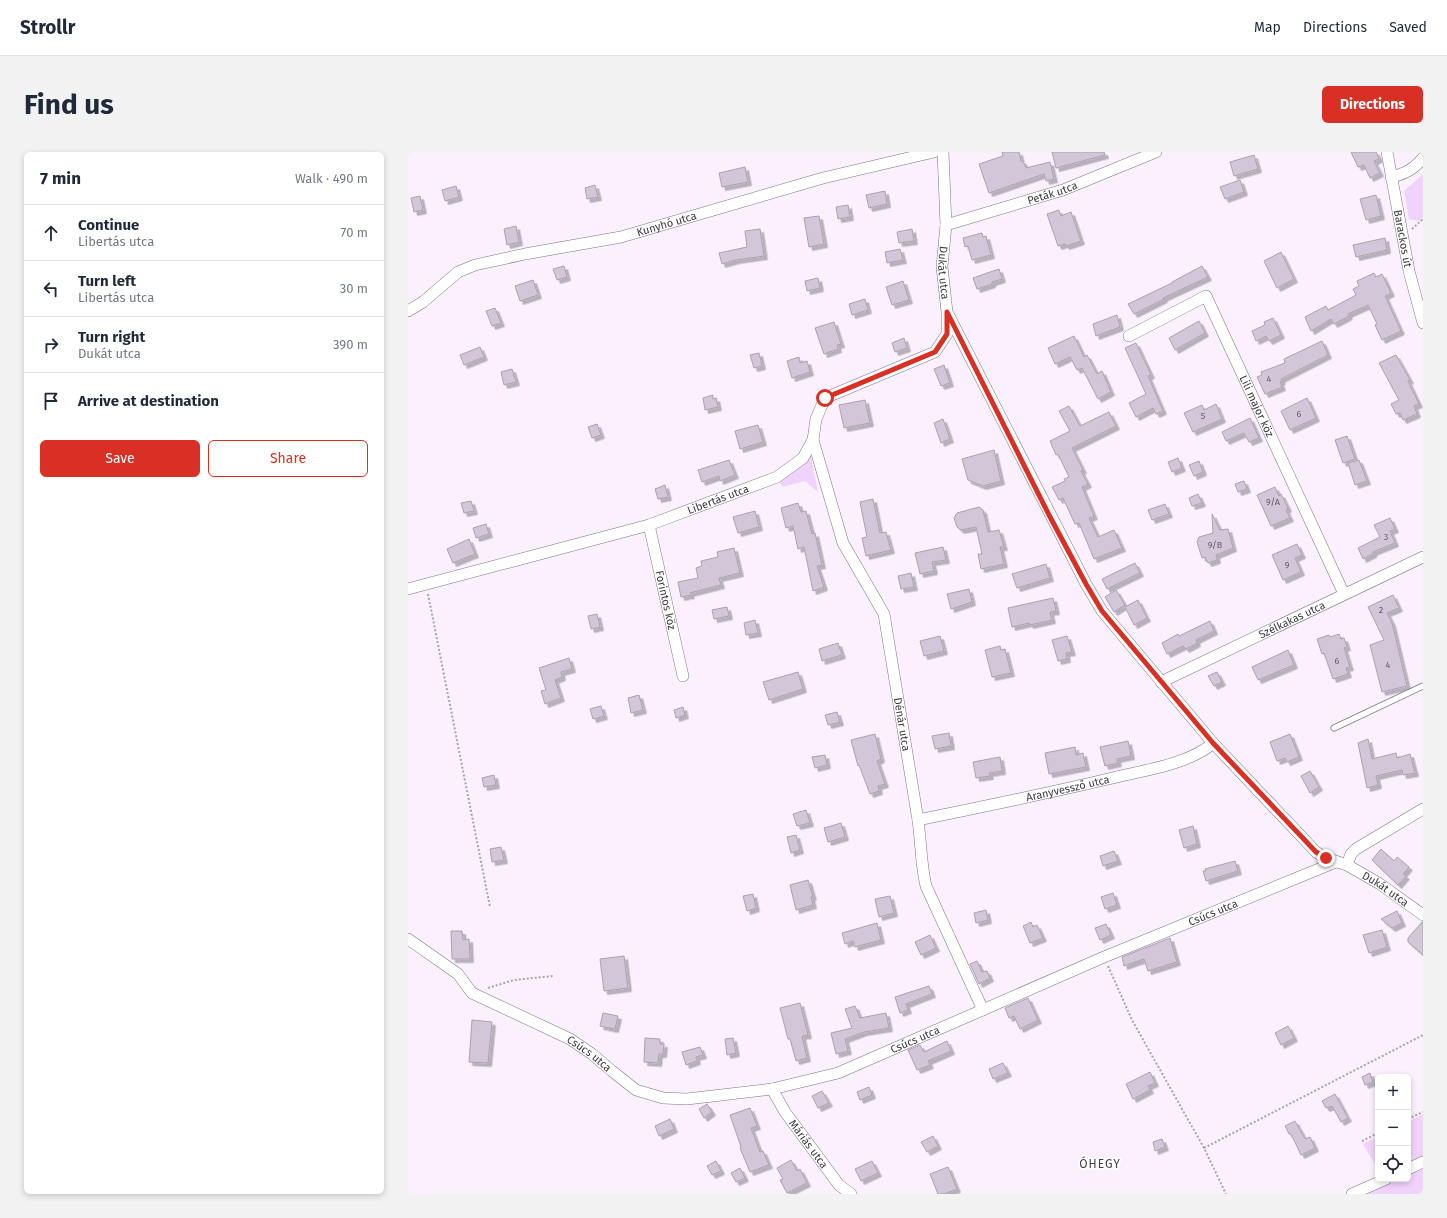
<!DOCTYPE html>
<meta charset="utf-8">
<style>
:root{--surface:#fff;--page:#f2f2f3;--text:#1f2937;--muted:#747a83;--line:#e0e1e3;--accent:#d93025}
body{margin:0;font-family:"Fira Sans",sans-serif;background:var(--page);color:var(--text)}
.controls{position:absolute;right:12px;bottom:12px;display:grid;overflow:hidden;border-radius:6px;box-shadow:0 2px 6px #0003}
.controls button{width:36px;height:36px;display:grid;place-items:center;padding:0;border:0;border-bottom:1px solid var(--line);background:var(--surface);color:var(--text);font:20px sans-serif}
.stop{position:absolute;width:12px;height:12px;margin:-9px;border:3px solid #d93025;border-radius:50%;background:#fff}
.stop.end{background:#d93025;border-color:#fff;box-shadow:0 1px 4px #0008}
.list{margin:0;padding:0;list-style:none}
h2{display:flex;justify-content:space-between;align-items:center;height:52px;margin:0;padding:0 16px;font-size:17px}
h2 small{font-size:13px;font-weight:400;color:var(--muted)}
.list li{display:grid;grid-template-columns:26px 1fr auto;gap:12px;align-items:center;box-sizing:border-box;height:56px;padding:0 16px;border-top:1px solid var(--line)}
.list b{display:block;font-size:15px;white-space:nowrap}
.list p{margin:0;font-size:13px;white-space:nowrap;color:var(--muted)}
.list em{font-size:13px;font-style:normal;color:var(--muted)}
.actions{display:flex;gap:8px;padding:12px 16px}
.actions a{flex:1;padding:9px 0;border:1px solid var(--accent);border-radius:6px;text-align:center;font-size:14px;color:var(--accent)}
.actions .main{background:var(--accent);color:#fff}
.icon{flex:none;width:22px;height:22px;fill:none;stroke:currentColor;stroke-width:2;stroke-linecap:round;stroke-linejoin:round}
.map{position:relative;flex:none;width:1015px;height:1042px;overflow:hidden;border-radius:6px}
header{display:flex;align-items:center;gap:24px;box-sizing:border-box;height:56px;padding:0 20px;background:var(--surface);border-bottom:1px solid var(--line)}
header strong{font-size:19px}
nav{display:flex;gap:22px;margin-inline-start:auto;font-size:14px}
.intro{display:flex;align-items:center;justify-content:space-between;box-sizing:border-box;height:96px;padding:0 24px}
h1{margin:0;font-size:28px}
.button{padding:10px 18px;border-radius:6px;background:var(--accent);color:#fff;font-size:14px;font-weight:700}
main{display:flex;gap:24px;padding:0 24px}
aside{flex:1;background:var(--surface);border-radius:6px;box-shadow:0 2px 6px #0003}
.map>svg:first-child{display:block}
.green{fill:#f0d3fc}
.building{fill:#d3c6d8;stroke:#aca0b1;filter:url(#shadow)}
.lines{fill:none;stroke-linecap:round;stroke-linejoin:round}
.service-casing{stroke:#7e7383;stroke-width:7}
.minor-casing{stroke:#7e7383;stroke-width:12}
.path{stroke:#aaa2ad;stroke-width:2;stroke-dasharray:2 2;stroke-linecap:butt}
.service{stroke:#fff;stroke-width:5.5}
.minor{stroke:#fff;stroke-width:11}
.route{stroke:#d93025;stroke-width:5}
.labels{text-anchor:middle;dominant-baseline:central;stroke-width:3.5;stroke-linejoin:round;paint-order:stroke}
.number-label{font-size:9px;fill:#635d67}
.street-label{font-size:11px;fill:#3e3a41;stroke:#fff}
.neighbourhood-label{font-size:12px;letter-spacing:1px;fill:#493f4d;stroke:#fff}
</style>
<header>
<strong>Strollr</strong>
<nav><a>Map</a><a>Directions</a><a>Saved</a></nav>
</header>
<div class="intro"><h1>Find us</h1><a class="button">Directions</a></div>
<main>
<aside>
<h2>7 min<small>Walk · 490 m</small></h2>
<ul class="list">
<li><svg class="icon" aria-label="ahead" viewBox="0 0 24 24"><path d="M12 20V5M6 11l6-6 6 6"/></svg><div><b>Continue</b><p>Libertás utca</p></div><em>70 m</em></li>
<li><svg class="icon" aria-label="left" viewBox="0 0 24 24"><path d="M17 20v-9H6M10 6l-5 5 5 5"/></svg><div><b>Turn left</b><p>Libertás utca</p></div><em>30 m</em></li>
<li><svg class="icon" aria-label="right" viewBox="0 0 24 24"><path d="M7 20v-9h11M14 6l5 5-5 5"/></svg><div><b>Turn right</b><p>Dukát utca</p></div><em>390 m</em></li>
<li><svg class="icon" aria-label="arrive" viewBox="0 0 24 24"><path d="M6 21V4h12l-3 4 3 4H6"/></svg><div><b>Arrive at destination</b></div></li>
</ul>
<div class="actions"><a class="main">Save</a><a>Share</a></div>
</aside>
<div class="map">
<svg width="1015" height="1042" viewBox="0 0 1015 1042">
<defs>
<filter id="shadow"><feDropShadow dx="3.5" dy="3.5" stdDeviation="0" flood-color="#0004"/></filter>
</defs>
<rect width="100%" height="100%" fill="#faf0fe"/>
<path class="green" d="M1015 22V65L1011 69 1001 67 996 39Z
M402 300 410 340 397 329 374 335 371 328Z
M1015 962V1004L1000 1010V970Z
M970 984V1017L955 992Z
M1015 1017V1042H957L991 1027H1000V1023Z"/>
<path class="building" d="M594 0H611L613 9H615L618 16 642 10 646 27 638 29 636 22 581 41 571 12 595 4Z
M644 0H696L697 3 648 16Z
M943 0H968L971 7 966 9 972 21 962 26 956 13 950 15Z
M846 3 850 17 826 24 822 10Z
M337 15 340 30 314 35 311 21Z
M832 28 836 40 817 47 812 35Z
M187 33 190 45 179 47 177 36Z
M48 34 51 45 37 49 34 38Z
M477 39 479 52 461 56 458 43Z
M968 43 973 64 958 68 952 47Z
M12 44 15 58 6 60 3 46Z
M440 53 442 65 430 67 428 55Z
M651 58 653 64 663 60 673 89 658 94 657 92 650 94 639 62Z
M411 64 416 92 401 95 396 66Z
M108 74 111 90 99 93 96 77Z
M352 77 356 104 328 108 314 112 311 101 339 95 337 79Z
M504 77 506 89 491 91 489 80Z
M574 81 575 85 578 84 583 103 564 108 560 94 557 95 555 86Z
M977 86 979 98 948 105 945 93Z
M492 97 495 108 479 111 477 100Z
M873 100 886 127 869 136 856 109Z
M156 114 159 125 149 128 145 117Z
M794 114 800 125 755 146 756 147 726 162 720 152 764 131V130Z
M591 117 594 127 584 130V132L569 137 565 126Z
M966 121 968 125 974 122 983 141 977 144 993 179 974 188 967 173 969 172 960 153 940 162 941 164 926 172 923 167 903 179 897 165 918 154 920 158 948 143 945 137 951 134 949 129Z
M410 126 412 136 399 139 397 129Z
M125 128 130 143 112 149 107 134Z
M495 129 501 148 484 153 478 135Z
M457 147 460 158 444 163 441 152Z
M87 156 93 171 84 174 78 159Z
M709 163 712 175 688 184 685 172Z
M865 166 873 183 861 189 858 184 848 189 844 179 857 173 856 170Z
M791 169 797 181 767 198 761 186Z
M426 170 433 192 429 193 430 197 416 202 407 176Z
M666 184 676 205 679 203 689 222 694 219 703 240 690 247 674 216 669 218 662 205 647 212 640 196Z
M496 186 499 196 487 200 484 191Z
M914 189 920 203 873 227 874 229 872 230 874 235 857 242 849 225 854 223 853 220 877 211 876 207Z
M728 191 743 223 740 224 755 259 748 262 745 256 728 265 721 251 738 242 717 196Z
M72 195 76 205 56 213 52 203Z
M351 201 354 214 346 216 342 203Z
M988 203 1002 228 1000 229 1011 252 1006 254 1009 262 995 268 992 261 988 262 983 252 991 248 971 211Z
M391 205 392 211 399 209 402 220 384 226 379 209Z
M536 213 542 231 533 234 526 217Z
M104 217 108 230 96 233 93 220Z
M305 243V247L308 246 310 255 297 258 295 246Z
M899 246 908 266 882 278 873 259Z
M457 248 462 271 436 276 431 253Z
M808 252 814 267 785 280 776 261 794 253 796 258Z
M661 254 672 274 701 260 708 274 664 296 675 318 673 319 680 332 674 335 686 364 681 366 690 385 706 378 714 396 686 407 671 371 667 372 655 346 651 348 644 335 657 329 656 327 661 325 650 302 648 303 642 289 662 279 651 259Z
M842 266 851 286 841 290 836 281 818 289 814 280Z
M535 267 542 287 533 291 526 271Z
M189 272 193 283 184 286 180 275Z
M350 273 355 290 332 297 327 279Z
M939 284 947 307 935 311 927 288Z
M586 298 593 329 575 334 560 328 554 307Z
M770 306 774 316 764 320 760 310Z
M321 308 327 323 312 329 311 324 294 330 290 318Z
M951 308 959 329 947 333 940 311Z
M791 309 795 320 786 324 781 313Z
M836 329 839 337 830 340 827 332Z
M257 333 260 345 250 347 247 337Z
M867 335 871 344 873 342 880 356 878 358 882 366 863 374 849 343Z
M790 342 794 351 784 354 781 346Z
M465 347 472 381 478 380 483 398 458 404 454 386 459 385 452 350Z
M63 349 66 359 56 361 53 351Z
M390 351 393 360 398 359 404 382 407 381 414 413 409 414 416 435 405 439 396 395 390 397 385 374 378 376 373 356Z
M757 352 761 362 744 368 740 358Z
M571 355 575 358 580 380 591 378 596 395H592L596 412 573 417 570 402H574L568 375 553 378 549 375 546 366 549 361Z
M347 359 351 375 330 381 325 365Z
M804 362 812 378 820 377 825 396 808 403 809 408 800 411 797 405 794 406 789 390 791 385 805 381Z
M982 366 987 377 982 379 987 391 965 400V402L955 407 950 396 972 385 966 373Z
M78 372 81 382 68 386 65 376Z
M61 387 67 402 45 411 39 397Z
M889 392 894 403 887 406 893 420 875 428 864 403Z
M535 395 538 408 524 410 526 419 512 422 507 401Z
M326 396 332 421 311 426 313 433 282 441 283 443 273 445 270 430 290 426 288 416 294 414 293 409 310 405 309 400Z
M727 411 732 421 699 437 694 427Z
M638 412 642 426 609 436 604 422Z
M503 421 506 435 493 437 490 424Z
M561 437 564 450 543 457 539 442Z
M708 438 717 453 706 460 697 445Z
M985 443 991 456 979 461 984 471 999 534 974 540 962 493 976 488 960 455Z
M645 446 648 459 642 460 644 468 622 473 621 471 604 475 600 456Z
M730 448 739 466 726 473 717 455Z
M319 455 321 464 306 467 304 458Z
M189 462 192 475 183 477 180 464Z
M347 468 350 481 338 483 336 471Z
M802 469 806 479 788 488 789 491 778 497 775 494 759 502 754 491 770 482 771 484Z
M931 482 933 487 936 486 939 495 936 496 942 515 938 516 940 522 925 527 916 501 914 502 909 487 921 483 922 485Z
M532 484 536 499 516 504 512 489Z
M659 484 664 500 658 501 659 507 650 509 644 488Z
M430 491 434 503 414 509 411 497Z
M592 494 593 498 597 497 603 521 584 525 577 498Z
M880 498 886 513 850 528 844 515Z
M161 506 164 517 153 520 154 525 147 528 153 546 137 552 133 539 138 538 131 516Z
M390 520 395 537 361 548 355 530Z
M809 520 814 530 806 534 800 524Z
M231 543 235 558 223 561 220 546Z
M193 554 196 564 185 567 182 557Z
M275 555 277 563 268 566 266 558Z
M429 560 432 570 420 573 417 563Z
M541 581 543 594 527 597 524 584Z
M467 582 473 607 469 609 477 632 470 634 471 639 462 642 451 613 450 614 443 588Z
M882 582 891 605 879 610 877 606 869 609 862 590Z
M960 587 964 607 988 601 989 606 1002 602 1007 621 995 623 994 618 968 624 970 633 959 636 950 591Z
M720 589 723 604 709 607 710 611 697 614 692 595Z
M667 595 668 603 675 601 678 615 641 622 637 601Z
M417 603 419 613 407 616 404 605Z
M592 605 594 619 581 621 582 624 568 626 565 610Z
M902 619 911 635 902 641 893 624Z
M86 623 88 633 76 635 74 626Z
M398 658 402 671 389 674 385 662Z
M433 671 437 685 420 690 416 676Z
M785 674 789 692 776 696 771 678Z
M388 683 392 698 383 701 379 685Z
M93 695 96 708 84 710 82 697Z
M973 697 986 709 989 705 1001 715 995 722 998 724 990 733 964 708Z
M706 699 710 709 695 714 692 704Z
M827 709 830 719 798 729 795 719H798L797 717Z
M400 728 405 745H403L405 753 388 758 382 733Z
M705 741 709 753 697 757 693 745Z
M345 742 348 756 339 759 335 744Z
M482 744 486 761 471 765 467 747Z
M578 758 580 768 568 771 566 761Z
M989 759 994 771 984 776 973 767Z
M623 770 625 775 629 773 635 786 622 791 615 774Z
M1014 770H1015V803L1000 790V786Z
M469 771 473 788 447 795 445 789 437 792 434 781Z
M698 772 703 783 692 788 687 776Z
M974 778 979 795 961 801 955 783Z
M43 779H54L55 788 61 787 62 807H44Z
M522 783 528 796 513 803 507 790Z
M762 786 769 810 740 819 736 807 716 814 714 805Z
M216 804 220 836 196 839 192 807Z
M569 809 574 820 579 819 582 826 571 832 562 812Z
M521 834 524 842 498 852 500 858 492 861 487 845Z
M620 846 630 868 612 877 606 864 601 866 597 856Z
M392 851 400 883 394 884 399 906 388 909 382 887H380L372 856Z
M447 854 452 866 478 861 481 876 456 880 437 887 440 899 428 902 423 881 444 876 437 857Z
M195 861 210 864 207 877 192 874Z
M64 868 84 870 80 911 61 910Z
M880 874 886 886 873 893 867 881Z
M237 886 252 887V892H256L255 902H251L250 911 236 910Z
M325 886 328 901 319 903 317 887Z
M539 889 543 899 520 909 522 913 509 918 500 898 512 893 516 900Z
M292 895 295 903 288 905 289 909 278 913 274 900Z
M595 911 600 921 585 927 581 917Z
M742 920 747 931 740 934 742 938 725 947 718 932Z
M962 921 965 930 957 933 954 925Z
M461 935 464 943 452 948 449 940Z
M414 939 421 951 410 956 404 944Z
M927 942 940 966 933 970 924 954 918 956 914 949Z
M299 952 304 960 296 966 291 957Z
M342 956 349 974 343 976 352 1000 355 999 361 1013 342 1020 332 996 333 995 322 963Z
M262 967 266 977 251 984 247 974Z
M887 969 897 987 902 985 907 996 893 1003 883 982H881L877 974Z
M525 984 530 994 519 1000 513 990Z
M754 987 757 995 747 999 745 990Z
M383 1008 389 1019 392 1017 399 1031 379 1041 372 1028 375 1027 369 1016Z
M308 1009 313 1019 304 1023 299 1014Z
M464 1009 470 1021 453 1029 447 1017Z
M540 1015 549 1037 536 1042H530L522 1022Z
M332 1016 337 1026 328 1030 323 1021Z"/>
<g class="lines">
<g class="service-casing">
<path id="service" d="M926 576 1015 534"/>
</g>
<g class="minor-casing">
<g id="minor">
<path id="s1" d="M535 0 538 73 534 115 539 160 678 432 694 459 805 591 908 700 918 706 939 713 972 732 1015 763"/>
<path id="s2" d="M979 0 1001 119 1015 171"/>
<path d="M983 25C997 22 1006 17 1015 6"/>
<path id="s3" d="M538 73 655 38 748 0"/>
<path id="s4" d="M0 159 15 150 50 120 67 113 117 102 213 85 415 26 526 0"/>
<path id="s5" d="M721 184 798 144 936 442"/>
<path id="s6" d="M405 288 435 391 476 462 510 668C513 690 513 713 518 734L575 858"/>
<path id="s7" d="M241 373 275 524"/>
<path id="s8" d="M0 437 241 373 369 325 395 306 405 288 408 267 417 246 527 200 539 182V163"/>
<path id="s9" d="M753 530 1015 405"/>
<path id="s10" d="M510 668C573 655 637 642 700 627 731 619 781 613 805 591"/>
<path d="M939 713 943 702 948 697 1015 657"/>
<path id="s11" d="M0 787 50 822 64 841 162 887 184 902 204 919 228 938 255 946 279 947 364 937 430 921 696 805 928 710"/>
<path id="s12" d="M364 937 377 960 431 1033 443 1042"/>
<path d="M1000 1017 1015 1010"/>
<path d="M944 1042 978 1027"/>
</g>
</g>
<path class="path" d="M1004 77 1015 67
M20 442 82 755
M700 814 724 868 796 996 818 1042
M80 836 106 828 145 824
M1000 967 1015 960
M954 989 970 981
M796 996 1015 883"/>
<use href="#service" class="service"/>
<use href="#minor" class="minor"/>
</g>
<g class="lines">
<path class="route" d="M417 246 527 200 539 182V160L641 363 678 432 694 459 805 591 908 700 918 706"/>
</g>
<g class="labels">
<g class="number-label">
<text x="861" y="227">4</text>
<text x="891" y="262">6</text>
<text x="795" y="264">5</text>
<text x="865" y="350">9/A</text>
<text x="978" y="385">3</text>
<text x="807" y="393">9/B</text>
<text x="879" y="413">9</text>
<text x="973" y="458">2</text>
<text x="929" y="509">6</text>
<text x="980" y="513">4</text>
</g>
<g class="street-label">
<text stroke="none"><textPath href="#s3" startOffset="111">Peták utca</textPath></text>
<text stroke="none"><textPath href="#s4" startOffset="278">Kunyhó utca</textPath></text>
<text stroke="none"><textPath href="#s2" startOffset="88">Barackos út</textPath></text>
<text stroke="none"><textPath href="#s1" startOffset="121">Dukát utca</textPath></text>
<text stroke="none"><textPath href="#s5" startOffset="208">Lili major köz</textPath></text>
<text stroke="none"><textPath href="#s8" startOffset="323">Libertás utca</textPath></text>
<text stroke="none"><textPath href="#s7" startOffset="77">Forintos köz</textPath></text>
<text stroke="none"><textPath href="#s9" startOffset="145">Szélkakas utca</textPath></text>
<text stroke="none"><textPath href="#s6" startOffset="301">Dénár utca</textPath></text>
<text stroke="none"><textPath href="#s10" startOffset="153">Aranyvessző utca</textPath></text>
<text stroke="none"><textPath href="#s1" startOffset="899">Dukát utca</textPath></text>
<text stroke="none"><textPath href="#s11" startOffset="890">Csúcs utca</textPath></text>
<text stroke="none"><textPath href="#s11" startOffset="566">Csúcs utca</textPath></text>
<text stroke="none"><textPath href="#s11" startOffset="217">Csúcs utca</textPath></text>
<text stroke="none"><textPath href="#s12" startOffset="66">Máriás utca</textPath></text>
</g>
<g class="neighbourhood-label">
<text x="692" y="1012">ÓHEGY</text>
</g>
</g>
</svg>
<div class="controls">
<button>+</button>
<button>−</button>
<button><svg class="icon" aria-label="locate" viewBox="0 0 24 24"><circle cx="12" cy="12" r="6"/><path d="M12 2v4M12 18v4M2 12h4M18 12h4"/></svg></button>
</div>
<div class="stop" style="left:417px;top:246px"></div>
<div class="stop end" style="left:918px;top:706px"></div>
</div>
</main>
